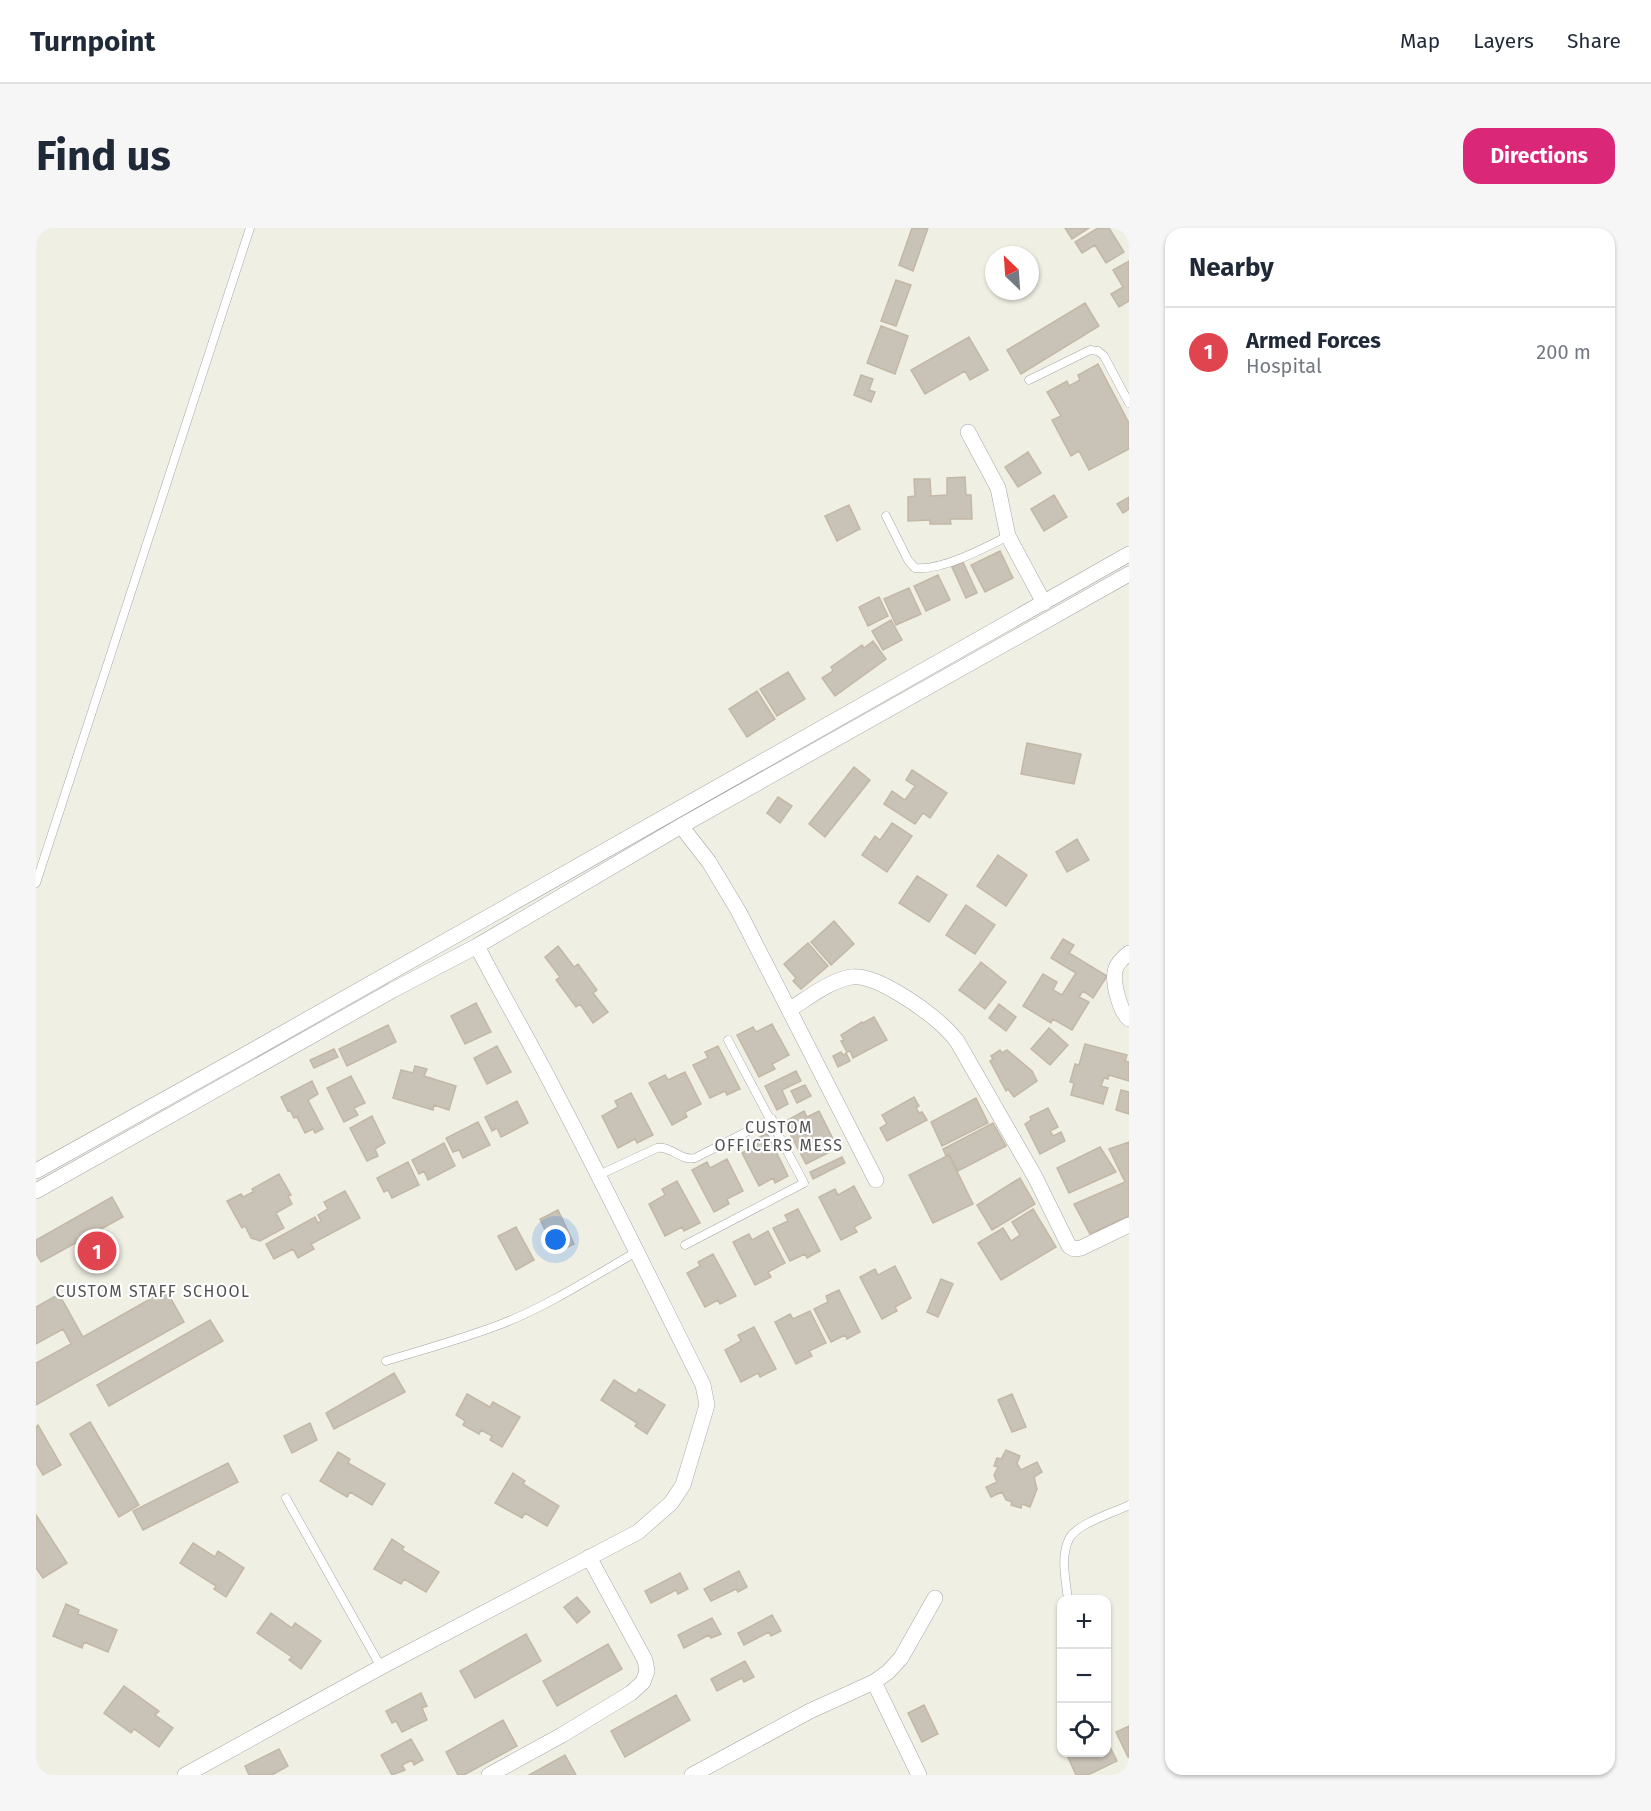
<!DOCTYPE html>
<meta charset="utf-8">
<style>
:root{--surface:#fff;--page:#f6f6f7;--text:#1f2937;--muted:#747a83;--line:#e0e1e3;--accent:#db2777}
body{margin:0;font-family:"Fira Sans",sans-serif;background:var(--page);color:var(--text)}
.controls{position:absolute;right:18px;bottom:18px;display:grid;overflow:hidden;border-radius:12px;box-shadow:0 2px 4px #0004}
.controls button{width:54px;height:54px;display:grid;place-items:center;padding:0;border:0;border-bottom:2px solid var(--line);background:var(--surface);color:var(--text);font:30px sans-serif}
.compass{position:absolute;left:949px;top:18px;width:54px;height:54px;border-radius:50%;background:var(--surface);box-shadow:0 2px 4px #0004;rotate:335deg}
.you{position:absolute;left:520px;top:1012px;width:21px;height:21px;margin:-15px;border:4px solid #fff;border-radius:50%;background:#1a73e8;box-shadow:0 0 0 9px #1a73e833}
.badge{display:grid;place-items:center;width:39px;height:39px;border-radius:50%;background:var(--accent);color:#fff;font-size:20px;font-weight:700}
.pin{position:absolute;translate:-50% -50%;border:3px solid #fff;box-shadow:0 2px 6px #0006}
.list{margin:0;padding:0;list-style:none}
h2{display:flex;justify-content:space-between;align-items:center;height:78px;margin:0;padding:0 24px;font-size:26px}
h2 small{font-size:20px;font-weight:400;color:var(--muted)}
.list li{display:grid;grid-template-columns:39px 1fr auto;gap:18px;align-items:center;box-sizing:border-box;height:90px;padding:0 24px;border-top:2px solid var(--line)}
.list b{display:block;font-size:22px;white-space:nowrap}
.list p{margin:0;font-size:20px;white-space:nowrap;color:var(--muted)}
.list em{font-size:20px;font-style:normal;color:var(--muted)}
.icon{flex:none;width:33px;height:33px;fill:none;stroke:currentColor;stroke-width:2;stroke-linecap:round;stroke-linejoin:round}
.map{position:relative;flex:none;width:1093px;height:1547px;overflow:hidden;border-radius:18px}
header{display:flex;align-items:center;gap:36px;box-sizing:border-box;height:84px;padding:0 30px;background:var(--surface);border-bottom:2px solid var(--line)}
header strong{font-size:28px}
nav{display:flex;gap:33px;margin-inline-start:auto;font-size:21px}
.intro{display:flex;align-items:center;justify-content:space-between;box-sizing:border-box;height:144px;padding:0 36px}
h1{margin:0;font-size:42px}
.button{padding:15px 27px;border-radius:18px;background:var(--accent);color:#fff;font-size:21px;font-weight:700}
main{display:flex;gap:36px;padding:0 36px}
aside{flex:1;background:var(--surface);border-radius:18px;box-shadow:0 2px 4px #0004}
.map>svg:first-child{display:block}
.building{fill:#c8c2b7;stroke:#c3b8a5;stroke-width:1.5}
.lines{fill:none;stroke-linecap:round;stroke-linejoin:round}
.service-casing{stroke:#a6a6a6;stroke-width:9}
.minor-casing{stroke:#a6a6a6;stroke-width:16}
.service{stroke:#fff;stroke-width:8}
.minor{stroke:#fff;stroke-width:15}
.labels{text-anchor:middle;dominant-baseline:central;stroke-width:4.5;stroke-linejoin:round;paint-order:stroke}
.neighbourhood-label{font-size:16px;letter-spacing:1.5px;fill:#525252;stroke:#fff}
</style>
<header>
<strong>Turnpoint</strong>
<nav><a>Map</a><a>Layers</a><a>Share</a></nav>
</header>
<div class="intro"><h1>Find us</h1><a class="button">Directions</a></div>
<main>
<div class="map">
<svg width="1093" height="1547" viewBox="0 0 1093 1547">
<rect width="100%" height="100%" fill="#f0efe4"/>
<path class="building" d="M876 0H892L877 43 863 37Z
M1029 0H1053L1036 11Z
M1062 0H1073L1088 24 1070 35 1059 17 1046 25 1039 14Z
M1093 33V73L1083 79 1075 66 1087 59 1077 42Z
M860 52 875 57 860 98 845 93Z
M1049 75 1063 98 985 146 971 122Z
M845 98 872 108 859 146 831 135Z
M933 109 952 142 934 152 929 143 889 166 875 142Z
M1062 136 1093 195V221L1053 242 1043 223 1035 228 1016 192 1025 188 1011 164 1031 153 1033 158 1044 152 1042 147Z
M825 147 837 151 833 162 839 164 835 174 818 167Z
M992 224 1005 245 982 259 969 239Z
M929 249 930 267H935L936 291H914L915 296H894V292L872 293V269L879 268 878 251H894L895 268 911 267V250Z
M1018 267 1031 289 1008 303 995 281Z
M1093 269V281L1087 285 1081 276Z
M813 277 824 301 801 313 789 288Z
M964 323 977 350 949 364 935 337Z
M927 334 941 365 930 370 916 339Z
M902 347 914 372 890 383 878 358Z
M873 360 885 386 860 397 848 371Z
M843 369 852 388 832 398 823 379Z
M855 392 866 412 847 422 836 403Z
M837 413 850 431 799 468 786 450 797 443 795 439 826 417 828 420Z
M752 444 769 471 741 488 724 461Z
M721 463 739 491 711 509 693 481Z
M991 515 1045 526 1038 556 985 546Z
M818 539 834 552 789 609 773 596Z
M876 542 911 565 894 590 887 585 879 596 848 576 856 563 869 572 879 558 870 552Z
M742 569 756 578 744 595 731 585Z
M856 595 876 608 851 644 826 627 839 608 844 612Z
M1041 611 1053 632 1031 644 1020 624Z
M962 627 991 647 970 678 941 658Z
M881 648 911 667 893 694 863 675Z
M930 677 959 697 939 726 910 707Z
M798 693 818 716 795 737 775 714Z
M1027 711 1038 717 1033 725 1071 748 1057 770 1047 763 1043 769 1053 774 1036 802 1017 791 1015 795 987 778 1007 746 1021 754 1017 762 1026 767 1040 745 1015 730Z
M772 715 792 738 765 761 757 753 760 750 748 736Z
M522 718 538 739 542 736 561 762 557 765 572 784 557 795 544 776 540 779 520 752 524 749 509 729Z
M945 734 970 754 949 781 923 762Z
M440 775 455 804 429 816 415 788Z
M963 776 980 789 970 803 953 790Z
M838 789 851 812 817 830 814 823 811 824 805 813 808 812 805 807 826 794 827 795Z
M736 796 753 827 736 836 739 841 723 849 701 807 717 799 720 804Z
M352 797 360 814 311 838 303 821Z
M1013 800 1032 817 1014 837 995 821Z
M1049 816 1091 827 1089 833 1093 834V853L1073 847 1072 851 1068 850 1065 858 1072 860 1067 876 1035 867 1038 855 1034 854 1039 836 1043 837Z
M461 818 475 844 451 856 438 830Z
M682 818 704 861 691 867 689 863 674 870 657 837 672 830 669 824Z
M298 821 302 829 278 840 274 832Z
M964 822 966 825 971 822 996 843 1001 853 978 869 972 861 970 863 954 833 957 831 955 828Z
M805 824 807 827 810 825 814 833 802 839 797 828Z
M379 838 391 841 388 848 420 858 413 882 398 877 397 882 357 870 365 842 377 845Z
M760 843 765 853 746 862 752 876 741 882 729 858Z
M649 844 665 876 649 884 651 889 636 897 613 855 629 847 632 852Z
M315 848 329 875 318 880 322 887 308 894 291 860Z
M276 853 282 866 272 872 287 901 279 905 277 901 269 905 261 889 258 890 254 882 252 883 245 869Z
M769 857 775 868 761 875 755 863Z
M1085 862 1093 864V886L1080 882Z
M595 865 617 907 601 915 599 911 582 920 566 888 582 879 579 873Z
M878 869 883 878 880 880 883 885 886 884 891 892 851 913 844 900 851 896 846 887Z
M940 870 952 895 906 918 895 894Z
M481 873 492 895 465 909 461 900 456 903 449 889Z
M1012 880 1022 899 1014 903 1017 908 1025 904 1029 913 1004 926 989 896 995 892 994 889Z
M768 883 771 889 783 883 799 915 789 920 792 925 770 936 748 894Z
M336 888 349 915 339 921 342 928 331 933 314 900Z
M442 894 454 917 427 930 423 922 417 924 410 910Z
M957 895 970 918 922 943 913 926 910 928 907 921Z
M731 905 752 948 739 955 737 950 723 958 706 925 720 917 718 912Z
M1093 914V988L1054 1006 1038 976 1089 954 1073 921Z
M408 915 419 938 392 952 388 943 383 946 376 932Z
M1064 919 1080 944 1033 965 1021 940Z
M913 927 937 976 897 995 873 947Z
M806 929 809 935 777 951 774 944Z
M691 931 707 963 691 971 693 976 678 984 656 942 671 934 674 940Z
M372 934 383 957 356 970 352 962 348 964 341 950Z
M243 946 255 967 252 968 256 976 240 985 248 1000 224 1013 215 1010 209 998 206 1000 191 973 205 966 207 969 217 964 216 961Z
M984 950 999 976 956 1002 941 977Z
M641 953 664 995 648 1003 646 999 629 1008 613 976 629 967 626 961Z
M818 958 835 990 818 999 821 1004 805 1012 783 969 799 961 802 967Z
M309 963 324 990 275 1016 278 1021 262 1030 257 1021 238 1031 230 1016 279 989 282 995 285 993 282 987 292 981 288 974Z
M76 969 87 989 5 1034 0 1025V1012Z
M762 981 784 1023 771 1030 769 1026 754 1033 737 1000 752 993 749 987Z
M997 981 1020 1019 965 1052 942 1015 967 1000 975 1013 984 1007 976 994Z
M522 982 538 1016 520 1025 504 991Z
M480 999 498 1032 480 1042 462 1008Z
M732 1003 749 1035 732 1044 735 1049 719 1057 697 1014 713 1006 716 1012Z
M677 1026 700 1068 684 1076 682 1072 669 1079 651 1045 664 1038 662 1034Z
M859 1038 875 1070 859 1079 861 1083 846 1091 824 1049 839 1041 842 1047Z
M905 1051 917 1056 902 1089 891 1084Z
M130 1062 148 1094 0 1177V1135L35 1116 27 1101 0 1116V1079L23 1066 47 1109Z
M803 1062 824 1104 811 1111 809 1107 795 1114 778 1081 792 1074 790 1068Z
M774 1083 790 1115 773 1123 776 1128 760 1136 739 1094 754 1086 757 1091Z
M174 1092 187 1113 73 1178 61 1157Z
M718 1099 740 1141 724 1149 722 1145 705 1154 689 1122 705 1113 702 1107Z
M358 1145 369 1164 298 1201 290 1185Z
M578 1152 600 1166 603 1161 629 1177 611 1206 599 1198 601 1195 565 1172Z
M431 1166 454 1179 457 1174 484 1189 466 1219 454 1212 456 1208 445 1202 443 1206 427 1197 429 1193 420 1187Z
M976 1166 990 1199 976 1204 962 1172Z
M54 1194 103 1277 83 1289 34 1206Z
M274 1195 281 1212 256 1225 248 1208Z
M2 1197 25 1237 7 1247 0 1235V1199Z
M970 1222 984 1228 981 1235 985 1242 1001 1234 1006 1244 998 1249 1001 1261 994 1279 986 1276 985 1280 975 1277 976 1274 970 1272 966 1264 955 1269 950 1259 961 1254 958 1247 962 1239 958 1238 961 1230 965 1231Z
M302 1224 314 1231 312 1235 349 1256 336 1277 314 1264 311 1269 284 1253Z
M192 1235 202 1254 107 1302 97 1283Z
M477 1245 489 1253 487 1256 523 1278 511 1298 489 1285 486 1290 459 1275Z
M0 1287 31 1335 7 1350 0 1340Z
M356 1311 368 1319 366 1322 403 1344 390 1364 368 1351 365 1356 338 1341Z
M157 1315 179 1329 182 1323 208 1340 190 1369 178 1361 180 1358 144 1335Z
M703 1343 711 1359 702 1364 700 1361 675 1373 668 1361Z
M644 1345 652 1361 642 1366 640 1362 615 1375 609 1363Z
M541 1369 554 1384 541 1395 528 1379Z
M30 1376 43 1382 42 1386 81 1402 72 1424 48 1414 46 1420 17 1408Z
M235 1385 256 1400 259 1395 285 1413 265 1441 253 1432 256 1429 221 1405Z
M736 1387 745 1403 735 1408 733 1404 708 1417 702 1405Z
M676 1390 685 1406 675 1410 673 1407 648 1420 642 1407Z
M490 1406 505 1433 439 1470 424 1443Z
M572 1416 586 1441 521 1478 507 1453Z
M709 1433 718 1449 708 1454 706 1450 681 1463 675 1451Z
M88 1458 123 1483 119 1487 137 1500 123 1519 98 1501 95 1505 68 1485Z
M385 1465 391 1478 386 1480 391 1492 366 1504 360 1493 356 1495 350 1483Z
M640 1467 654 1492 589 1529 575 1503Z
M888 1477 902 1506 886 1514 872 1485Z
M467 1492 481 1518 428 1547H422L410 1524Z
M1093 1498V1529H1092L1080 1504Z
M375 1511 387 1532 378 1537 376 1532 366 1537 369 1542 356 1547 345 1527Z
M1070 1511 1081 1533 1052 1547H1040L1031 1527 1035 1524H1070Z
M243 1521 252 1538 236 1547H213L209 1538Z
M529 1527 540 1547H493Z"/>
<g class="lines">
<g class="service-casing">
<path id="service" d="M993 152 1054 122 1062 123 1068 128 1093 175
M850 288 872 332 879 340C905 343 949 320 972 308
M0 655 214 0
M563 947 621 920C636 918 644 933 659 930L736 891
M649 1017 768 955 692 812
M350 1133C389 1121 430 1110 468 1095 515 1076 558 1048 602 1023
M250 1270 345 1439
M1032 1372C1030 1353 1024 1329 1033 1311 1040 1296 1077 1285 1093 1277"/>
</g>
<g class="minor-casing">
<path id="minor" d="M932 204 962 260 972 308 1008 375
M645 598 673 634 703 684 840 952
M1093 725C1088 729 1082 734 1080 740 1075 751 1084 784 1093 791
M753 782C772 770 793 753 815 749 839 745 887 780 905 796 911 801 916 807 921 813L999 949 1033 1018 1038 1021 1045 1020 1093 997
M0 943 219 821 1093 326
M0 963 357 762 441 718 645 598 1093 346
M838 1454 883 1547
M149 1547 345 1439 602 1304 635 1275 647 1257 671 1177 667 1157C618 1059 570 960 519 863 494 814 466 767 441 718
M453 1547 526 1507 595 1465 607 1454 611 1443 609 1432 553 1329
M656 1547 774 1483 838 1454 852 1444 865 1430 899 1370"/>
</g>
<use href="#service" class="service"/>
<use href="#minor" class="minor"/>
</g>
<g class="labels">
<g class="neighbourhood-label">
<text x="743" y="899">CUSTOM<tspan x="743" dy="18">OFFICERS MESS</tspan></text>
<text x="117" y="1063">CUSTOM STAFF SCHOOL</text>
</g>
</g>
</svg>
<div class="controls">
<button>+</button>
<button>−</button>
<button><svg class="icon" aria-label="locate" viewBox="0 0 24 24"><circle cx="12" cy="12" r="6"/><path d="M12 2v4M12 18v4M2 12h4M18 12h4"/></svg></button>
</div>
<svg class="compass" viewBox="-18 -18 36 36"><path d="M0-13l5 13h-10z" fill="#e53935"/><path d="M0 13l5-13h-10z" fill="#747a83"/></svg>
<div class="you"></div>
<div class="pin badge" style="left:61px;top:1023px;background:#e0444e">1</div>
</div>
<aside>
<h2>Nearby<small></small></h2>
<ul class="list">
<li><span class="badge" style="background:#e0444e">1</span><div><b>Armed Forces</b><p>Hospital</p></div><em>200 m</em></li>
</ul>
</aside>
</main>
